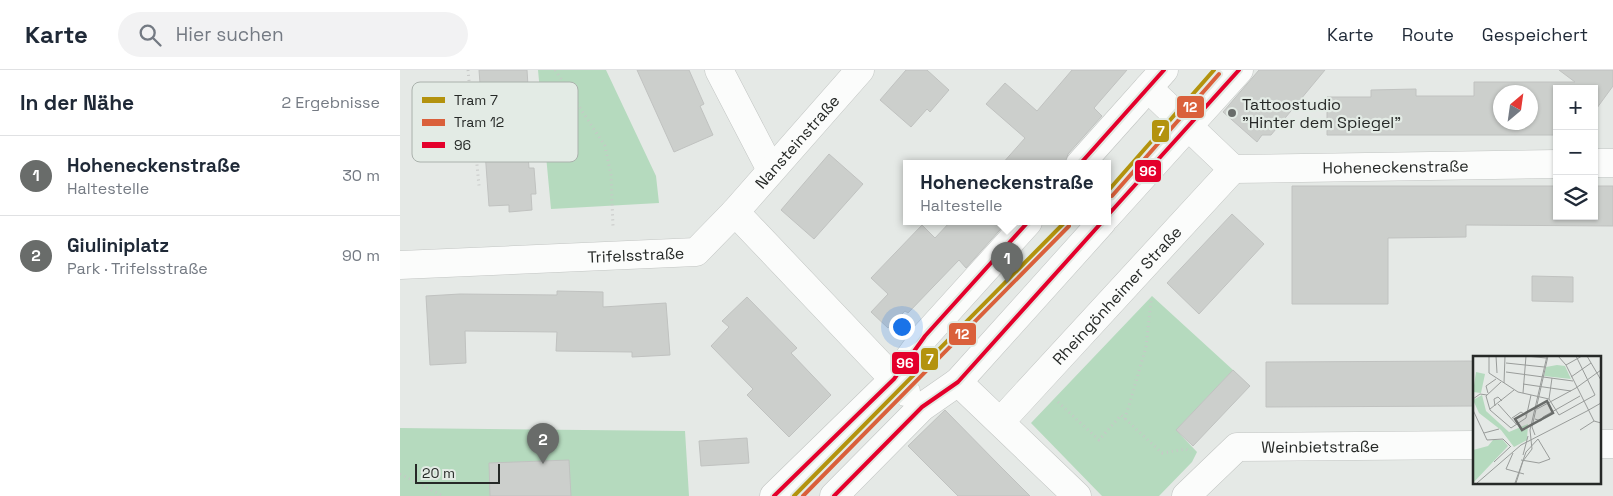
<!DOCTYPE html>
<html lang="de">
<meta charset="utf-8">
<style>
:root{--surface:#fff;--page:#f2f2f3;--text:#1f2937;--muted:#747a83;--line:#e0e1e3;--accent:#696c6a}
body{margin:0;font-family:"Space Grotesk",sans-serif;background:var(--page);color:var(--text)}
.controls{position:absolute;right:15px;top:15px;display:grid;overflow:hidden;border-radius:0px;box-shadow:0 1px 4px #0004}
.controls button{width:45px;height:45px;display:grid;place-items:center;padding:0;border:0;border-bottom:1px solid var(--line);background:var(--surface);color:var(--text);font:25px sans-serif}
.compass{position:absolute;left:1093px;top:15px;width:45px;height:45px;border-radius:50%;background:var(--surface);box-shadow:0 1px 4px #0004;rotate:29deg}
.scale{position:absolute;left:15px;bottom:12px;width:85px;box-sizing:border-box;padding-left:5px;border:2px solid #262927;border-top:0;font-size:14px;line-height:18px;white-space:nowrap;color:#262927;-webkit-text-stroke:4px #e3ebe5;paint-order:stroke}
.you{position:absolute;left:501px;top:256px;width:18px;height:18px;margin:-12px;border:4px solid #fff;border-radius:50%;background:#1a73e8;box-shadow:0 0 0 8px #1a73e833}
.badge{display:grid;place-items:center;width:32px;height:32px;border-radius:50%;background:var(--accent);color:#fff;font-size:16px;font-weight:700}
.pin{position:absolute;translate:-50% -41px;filter:drop-shadow(0 1px 2px #0008)}
.pin::after{content:'';position:absolute;top:26px;width:18px;height:15px;background:inherit;clip-path:polygon(0 0,100% 0,50% 100%)}
.popup{position:absolute;left:503px;top:90px;width:208px;height:65px;box-sizing:border-box;display:grid;place-content:center;border-radius:0px;background:var(--surface);filter:drop-shadow(0 1px 4px #0005);font-size:16px;white-space:nowrap;color:var(--muted)}
.popup b{font-size:19px;color:var(--text)}
.popup::after{content:'';position:absolute;left:50%;top:100%;margin-left:-10px;border:10px solid transparent;border-top-color:var(--surface)}
.list{margin:0;padding:0;list-style:none}
h2{display:flex;justify-content:space-between;align-items:center;height:65px;margin:0;padding:0 20px;font-size:21px}
h2 small{font-size:16px;font-weight:400;color:var(--muted)}
.list li{display:grid;grid-template-columns:32px 1fr auto;gap:15px;align-items:center;box-sizing:border-box;height:80px;padding:0 20px;border-top:1px solid var(--line)}
.list b{display:block;font-size:19px;white-space:nowrap}
.list p{margin:0;font-size:16px;white-space:nowrap;color:var(--muted)}
.list em{font-size:16px;font-style:normal;color:var(--muted)}
.icon{flex:none;width:28px;height:28px;fill:none;stroke:currentColor;stroke-width:2;stroke-linecap:round;stroke-linejoin:round}
.map{position:relative;flex:none;width:1213px;height:426px;overflow:hidden}
header{display:flex;align-items:center;gap:30px;box-sizing:border-box;height:70px;padding:0 25px;background:var(--surface);border-bottom:1px solid var(--line)}
header strong{font-size:24px}
nav{display:flex;gap:28px;margin-inline-start:auto;font-size:18px}
.search{width:350px;height:45px;background:var(--page);display:flex;align-items:center;gap:12px;box-sizing:border-box;padding:0 18px;border-radius:28px;color:var(--muted);font-size:19px}
main{display:flex}
aside{flex:1;background:var(--surface)}
.map>svg:first-child{display:block}
.green{fill:#b5dabe}
.building{fill:#cccfcc;stroke:#c0c2c0;fill-rule:evenodd}
.lines{fill:none;stroke-linecap:round;stroke-linejoin:round}
.minor-casing{stroke:#c2c5c3;stroke-width:29}
.path{stroke:#c7c8c7;stroke-width:3;stroke-dasharray:1 4;stroke-linecap:butt}
.minor{stroke:#fbfcfb;stroke-width:28}
.bus-1-casing{stroke:#e3ebe5;stroke-width:8}
.bus-1{stroke:#e4002b;stroke-width:4}
.tram-1-casing{stroke:#e3ebe5;stroke-width:8}
.tram-2-casing{stroke:#e3ebe5;stroke-width:8}
.tram-1{stroke:#b3930e;stroke-width:4}
.tram-2{stroke:#da603b;stroke-width:4}
.poi-dot{fill:#696c6a;stroke:#e3ebe5;stroke-width:2}
.labels{text-anchor:middle;dominant-baseline:central;stroke-width:4.5;stroke-linejoin:round;paint-order:stroke}
.poi-label{font-size:16px;fill:#262927;stroke:#e3ebe5;text-anchor:start}
.street-label{font-size:16px;fill:#262927;stroke:#e3ebe5}
.inset-road{fill:none;stroke:#999c9a;stroke-width:1}
.view{fill:#696c6a;fill-opacity:0.15;stroke:#696c6a;stroke-width:2.5}
.inset-edge{fill:none;stroke:#262927;stroke-width:2.5}
.key{fill:#e3ebe5;stroke:#aab1ac;stroke-width:1}
.key-label{font-size:14px;fill:#262927}
.line-badge{stroke:#e3ebe5;stroke-width:2}
.badge-label{font-size:14px;text-anchor:middle;font-weight:bold;fill:#fff}
</style>
<header>
<strong>Karte</strong>
<div class="search"><svg class="icon" aria-label="search" viewBox="0 0 24 24"><circle cx="10" cy="10" r="6"/><path d="M15 15l6 6"/></svg>Hier suchen</div>
<nav><a>Karte</a><a>Route</a><a>Gespeichert</a></nav>
</header>
<main>
<aside>
<h2>In der Nähe<small>2 Ergebnisse</small></h2>
<ul class="list">
<li><span class="badge">1</span><div><b>Hoheneckenstraße</b><p>Haltestelle</p></div><em>30 m</em></li>
<li><span class="badge">2</span><div><b>Giuliniplatz</b><p>Park · Trifelsstraße</p></div><em>90 m</em></li>
</ul>
</aside>
<div class="map">
<svg width="1213" height="426" viewBox="0 0 1213 426">
<rect width="100%" height="100%" fill="#e5e9e6"/>
<path class="green" d="M138 0H206L256 106 259 133 151 139Z
M752 226 833 300 776 360 797 382 792 392 759 426H702L631 353Z
M0 358 285 361 289 426H0Z"/>
<path class="building" d="M79 0H127L130 48H125L129 98H134L136 124H131L132 140 109 142V135L89 136Z
M237 0H289L304 34 300 36 313 65 274 82Z
M506 0H527L549 20 530 42 527 39 511 57 480 30Z
M672 0H727L694 38 702 46 668 84 665 94H602L625 68 586 34 605 13 637 41Z
M859 0H925L871 65H862L857 72 823 42Z
M1159 0H1213V16L1194 42V19H1157V65H927V27H971V20L1016 19V26H1074V12H1175ZM1100 22H1130V52H1100Z
M429 84 463 114 414 169 381 140Z
M892 116H1157V146H1194V116H1213V156L1066 155V167L988 168V234H892Z
M832 144 864 174 799 244 767 213Z
M550 152H607L566 198 559 190 508 243 505 241 488 258 471 242 488 224 471 208 522 155 535 168Z
M1132 206 1173 207V232L1132 231Z
M157 221 203 222V237L266 233 270 285 232 287V282L156 281 157 262 65 261 66 293 30 295 26 226 60 224 157 225Z
M347 227 397 278 391 283 431 325 389 367 347 325 353 319 311 276 329 257 322 251Z
M1074 291V336L866 337V292Z
M833 300 850 316 793 376 776 360Z
M545 340 599 395 630 426H558L508 376Z
M347 368 349 393 301 396 299 371Z
M169 390 171 426H90L89 393Z"/>
<g class="lines">
<g class="minor-casing">
<g id="minor">
<path d="M319 0 371 100"/>
<path id="s1" d="M748 18 833 99 1157 94"/>
<path d="M1194 93H1213"/>
<path d="M680 94 764 0"/>
<path d="M335 142 506 322"/>
<path d="M707 146 839 0"/>
<path id="s2" d="M0 195 296 182 335 142 460 0"/>
<path d="M558 312 677 426"/>
<path id="s3" d="M601 351 833 99"/>
<path d="M1199 374H1213"/>
<path d="M374 426 494 309 525 266 628 152"/>
<path d="M434 426 522 337 558 312 702 152"/>
<path id="s4" d="M786 426 837 377 1074 375"/>
</g>
</g>
<path class="path" d="M68 0 79 116
M155 0 205 76 211 105 213 157
M658 332 699 370 721 345 762 383 786 379 791 382
M725 349 746 277 751 231
M0 404 43 426"/>
<use href="#minor" class="minor"/>
<g class="bus-1-casing">
<path id="bus-1" d="M680 94 764 0
M707 146 839 0
M374 426 494 309 525 266 628 152
M434 426 522 337 558 312 702 152"/>
</g>
<use href="#bus-1" class="bus-1"/>
<g class="tram-1-casing">
<path id="tram-1" d="M707 122 814 0
M394 426 665 152"/>
</g>
<g class="tram-2-casing">
<path id="tram-2" d="M712 126 819 4
M403 426 669 156"/>
</g>
<use href="#tram-1" class="tram-1"/>
<use href="#tram-2" class="tram-2"/>
</g>
<circle class="poi-dot" cx="832" cy="43" r="5"/>
<g class="labels">
<g class="poi-label">
<text x="842" y="34">Tattoostudio<tspan x="842" dy="18">"Hinter dem Spiegel"</tspan></text>
</g>
<g class="street-label">
<text stroke="none"><textPath href="#s2" startOffset="446">Nansteinstraße</textPath></text>
<text stroke="none"><textPath href="#s1" startOffset="280">Hoheneckenstraße</textPath></text>
<text stroke="none"><textPath href="#s2" startOffset="236">Trifelsstraße</textPath></text>
<text stroke="none"><textPath href="#s3" startOffset="171">Rheingönheimer Straße</textPath></text>
<text stroke="none"><textPath href="#s4" startOffset="154">Weinbietstraße</textPath></text>
</g>
</g>
<g transform="translate(1073 286)">
<rect width="128" height="128" fill="#e5e9e6"/>
<path d="M84 9 92 10 98 23 71 20 73 11ZM3 16 12 18 8 37 0 36ZM9 39 13 55 36 76 55 68 54 84 41 91 28 74 6 57 0 44ZM20 84H30L35 90 0 127V94L15 90Z" fill="#b5dabe"/>
<path class="inset-road" d="M23 0 24 17M53 0 73 2M85 0 93 9 121 65 128 67M114 0 128 24M33 7 71 11M93 9 109 0M33 16 100 25M16 17 45 36 76 43M16 17V0M98 21 118 7M79 22 76 43 86 59 122 39 103 0M28 26 13 40 17 54 38 72 53 62M31 27 32 0M50 28 98 35M15 37 13 30 23 23M50 37 53 0M0 43 7 38 14 39M25 48 44 69M22 50 21 43 25 41 29 45M17 53 41 34M64 53 103 32 128 14M0 54 14 84 30 83 38 91M114 55 128 47M39 62 48 56 54 60M53 62 58 39M62 63 68 65 70 61 107 40M107 74 121 65M11 77 26 73M62 79 59 71 75 0M40 97 33 113 51 118M50 99 55 80M48 104 66 107 77 103 65 83M21 106 37 91M4 127 48 89 114 55M42 127 53 96 65 83M43 127 50 105 59 93 57 74 74 0"/>
<path class="view" d="M74 45 80 57 49 74 42 63Z"/>
<rect width="128" height="128" class="inset-edge"/>
</g>
<rect x="12" y="12" width="166" height="80" rx="8" class="key"/>
<rect x="22" y="27" width="23" height="6" fill="#b3930e"/>
<rect x="22" y="49" width="23" height="7" fill="#da603b"/>
<rect x="22" y="72" width="23" height="6" fill="#e4002b"/>
<g class="key-label">
<text x="54" y="35">Tram 7</text>
<text x="54" y="57">Tram 12</text>
<text x="54" y="80">96</text>
</g>
<g class="line-badge">
<rect x="776" y="25" width="29" height="24" rx="5" fill="#da603b"/>
<rect x="751" y="49" width="19" height="24" rx="5" fill="#b3930e"/>
<rect x="734" y="89" width="28" height="24" rx="5" fill="#e4002b"/>
<rect x="548" y="252" width="29" height="24" rx="5" fill="#da603b"/>
<rect x="520" y="277" width="19" height="24" rx="5" fill="#b3930e"/>
<rect x="491" y="281" width="29" height="24" rx="5" fill="#e4002b"/>
</g>
<g class="badge-label">
<text x="790" y="42">12</text>
<text x="761" y="66">7</text>
<text x="748" y="106">96</text>
<text x="562" y="269">12</text>
<text x="530" y="294">7</text>
<text x="505" y="298">96</text>
</g>
</svg>
<div class="controls">
<button>+</button>
<button>−</button>
<button><svg class="icon" aria-label="layers" viewBox="0 0 24 24"><path d="M12 4l9 5-9 5-9-5zM3 14l9 5 9-5"/></svg></button>
</div>
<svg class="compass" viewBox="-18 -18 36 36"><path d="M0-13l5 13h-10z" fill="#e53935"/><path d="M0 13l5-13h-10z" fill="#747a83"/></svg>
<div class="scale">20 m</div>
<div class="you"></div>
<div class="pin badge" style="left:607px;top:213px">1</div>
<div class="popup"><b>Hoheneckenstraße</b>Haltestelle</div>
<div class="pin badge" style="left:143px;top:394px">2</div>
</div>
</main>
